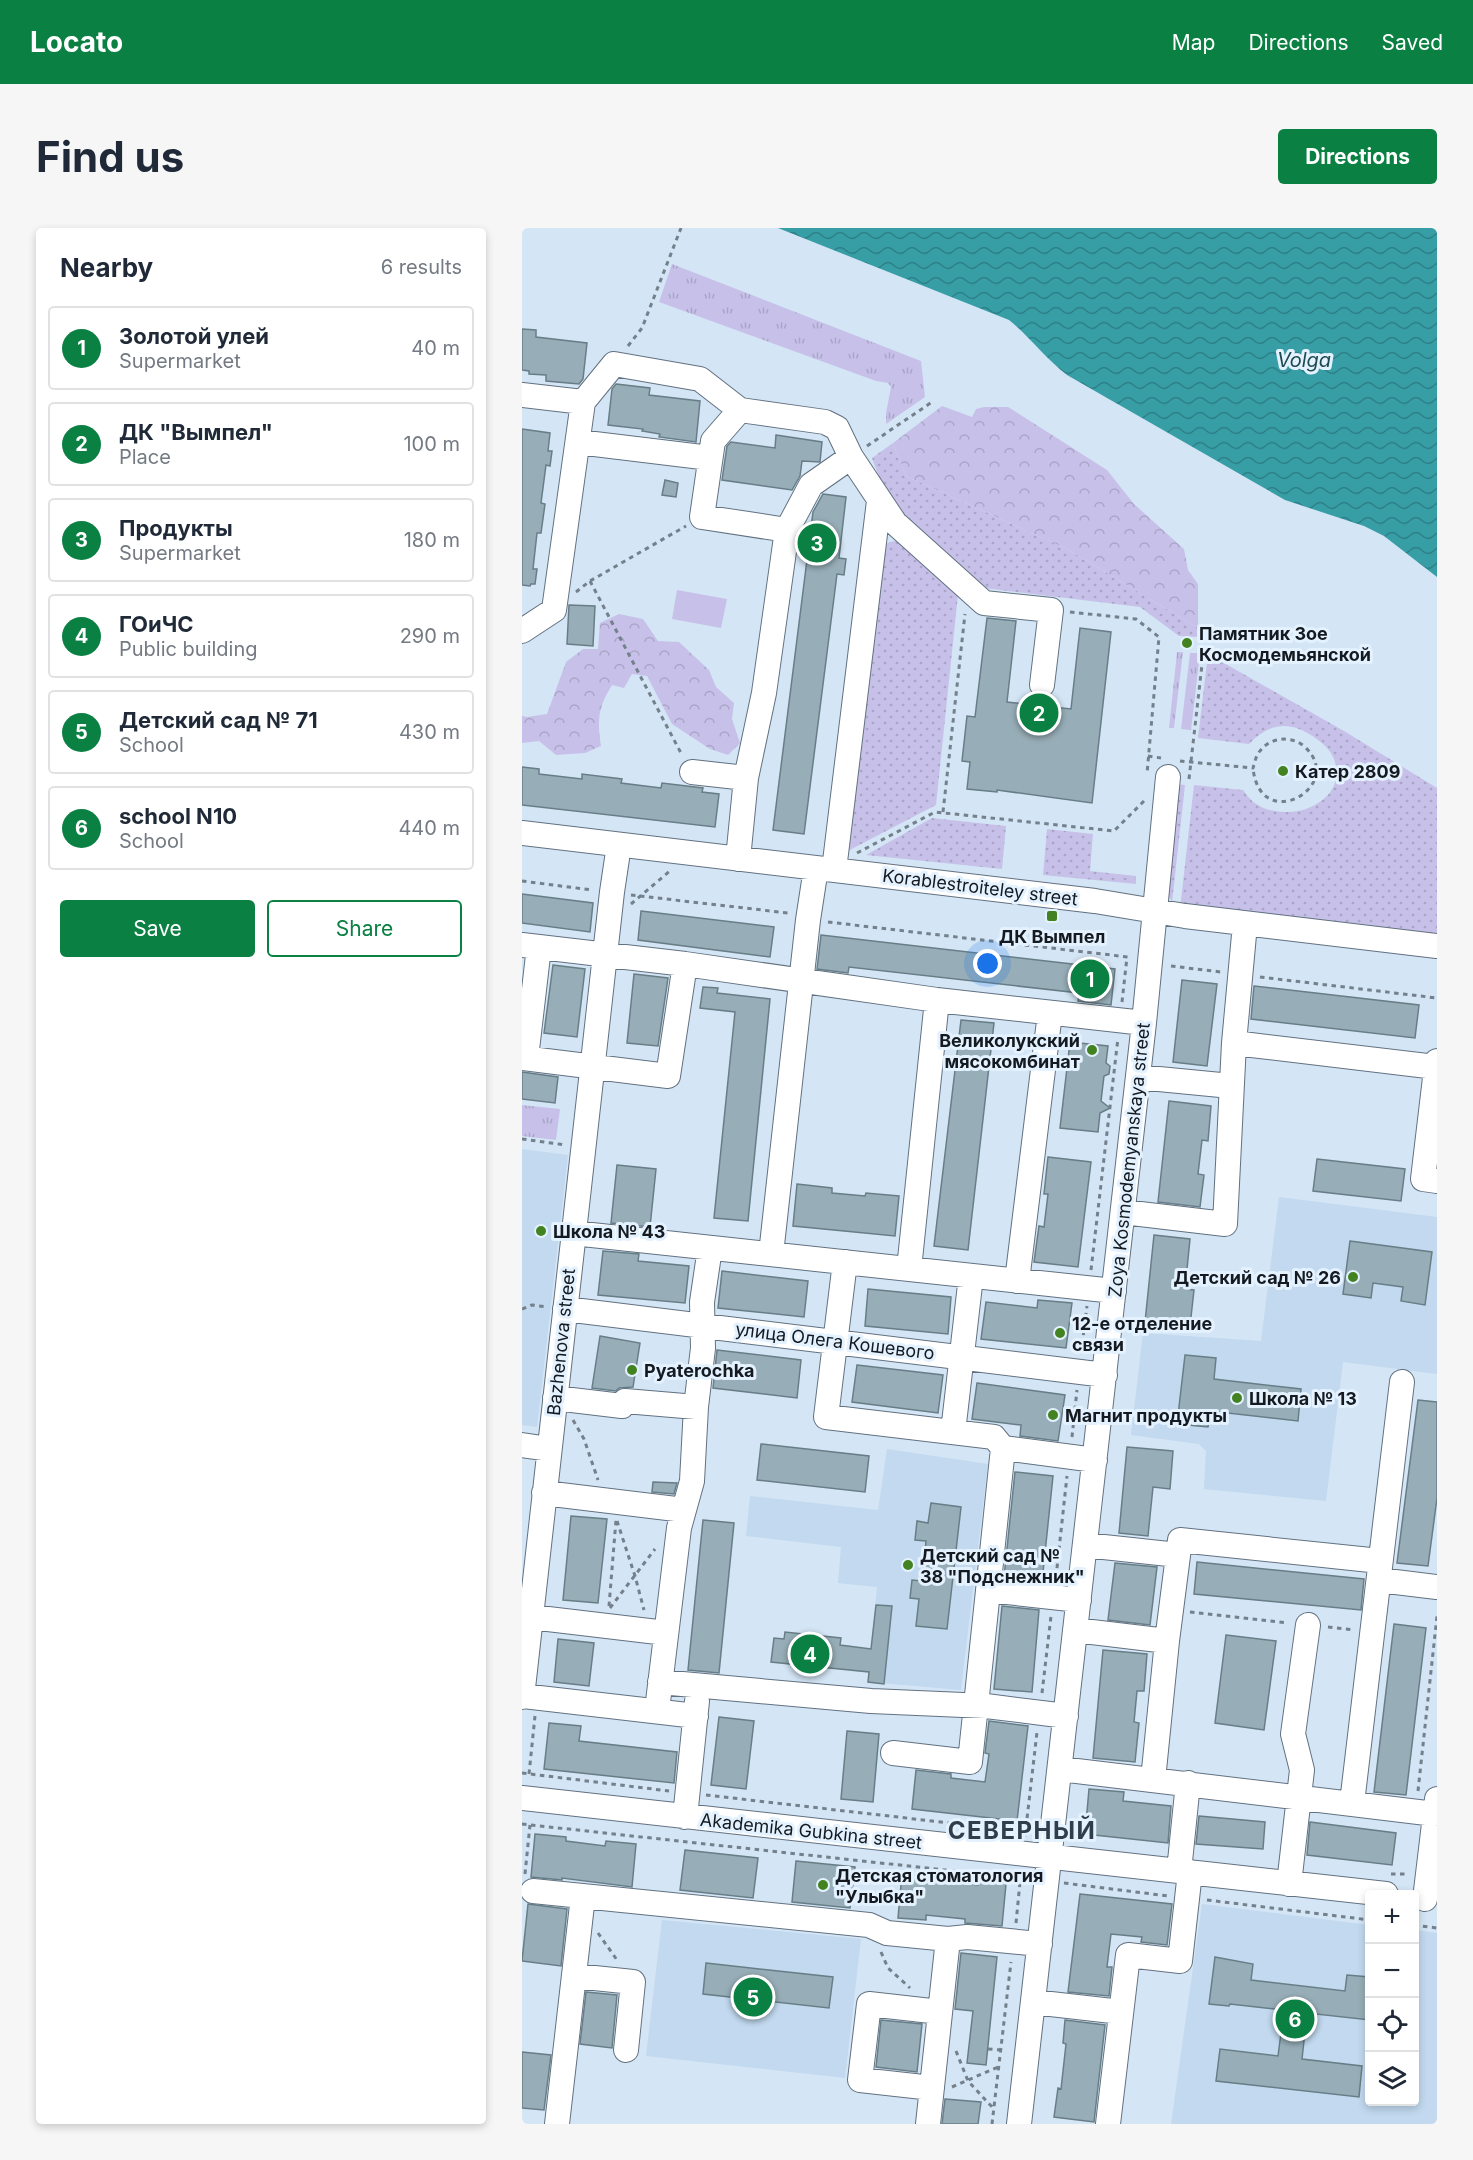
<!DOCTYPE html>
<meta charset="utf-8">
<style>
:root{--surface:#fff;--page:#f6f6f7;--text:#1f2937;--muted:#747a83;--line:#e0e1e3;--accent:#0b8043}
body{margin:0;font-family:Inter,sans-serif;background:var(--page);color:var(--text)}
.controls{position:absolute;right:18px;bottom:18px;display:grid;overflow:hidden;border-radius:6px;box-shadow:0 3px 9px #0003}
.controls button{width:54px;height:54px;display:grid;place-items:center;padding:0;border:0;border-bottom:2px solid var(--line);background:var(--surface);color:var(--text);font:30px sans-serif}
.you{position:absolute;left:466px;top:736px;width:21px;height:21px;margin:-15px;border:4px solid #fff;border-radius:50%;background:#1a73e8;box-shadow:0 0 0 9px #1a73e833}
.badge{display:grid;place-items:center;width:39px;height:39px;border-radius:50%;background:var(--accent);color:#fff;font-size:20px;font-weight:700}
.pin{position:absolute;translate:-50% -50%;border:3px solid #fff;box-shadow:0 2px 6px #0006}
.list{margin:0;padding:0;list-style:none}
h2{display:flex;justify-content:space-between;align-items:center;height:78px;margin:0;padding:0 24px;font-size:26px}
h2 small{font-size:20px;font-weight:400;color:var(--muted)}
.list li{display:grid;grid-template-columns:39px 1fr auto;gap:18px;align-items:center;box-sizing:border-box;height:84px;margin:0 12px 12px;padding:0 12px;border:2px solid var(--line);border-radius:6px}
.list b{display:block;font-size:22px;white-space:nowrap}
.list p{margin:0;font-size:20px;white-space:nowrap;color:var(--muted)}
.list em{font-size:20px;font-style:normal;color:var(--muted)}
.actions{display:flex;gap:12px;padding:18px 24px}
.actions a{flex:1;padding:14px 0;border:2px solid var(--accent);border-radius:6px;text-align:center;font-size:21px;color:var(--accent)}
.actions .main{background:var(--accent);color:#fff}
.icon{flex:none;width:33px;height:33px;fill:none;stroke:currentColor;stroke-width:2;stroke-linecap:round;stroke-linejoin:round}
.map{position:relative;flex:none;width:915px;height:1896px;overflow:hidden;border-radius:6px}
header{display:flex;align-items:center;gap:36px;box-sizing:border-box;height:84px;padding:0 30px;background:var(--accent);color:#fff}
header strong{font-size:28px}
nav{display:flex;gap:33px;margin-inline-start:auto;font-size:21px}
.intro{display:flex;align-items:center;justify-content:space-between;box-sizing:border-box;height:144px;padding:0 36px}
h1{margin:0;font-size:42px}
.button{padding:15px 27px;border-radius:6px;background:var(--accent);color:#fff;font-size:21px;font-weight:700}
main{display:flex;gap:36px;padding:0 36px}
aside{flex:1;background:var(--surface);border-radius:6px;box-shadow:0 3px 9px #0003}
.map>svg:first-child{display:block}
.built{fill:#c2d9ef}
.grass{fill:url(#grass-tufts)}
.forest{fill:url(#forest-crowns)}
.park{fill:url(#park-dots)}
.garden{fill:#c7c1e9}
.water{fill:url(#water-waves)}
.building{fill:#97aeb8;stroke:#687e87;stroke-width:1.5}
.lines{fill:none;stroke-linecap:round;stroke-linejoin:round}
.minor-casing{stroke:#627180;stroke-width:26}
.path{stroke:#74808b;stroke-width:3;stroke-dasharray:4.5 4.5;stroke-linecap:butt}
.minor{stroke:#fff;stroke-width:24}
.poi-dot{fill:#438221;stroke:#e4f2ff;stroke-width:2}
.labels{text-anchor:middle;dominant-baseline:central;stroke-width:6;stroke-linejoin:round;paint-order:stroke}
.poi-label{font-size:18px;font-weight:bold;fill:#141a20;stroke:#e4f2ff;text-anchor:start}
.street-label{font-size:18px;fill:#141a20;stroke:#e4f2ff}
.water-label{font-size:20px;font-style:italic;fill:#1d4a4e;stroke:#e4f2ff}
.district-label{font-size:24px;font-weight:bold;letter-spacing:1.5px;fill:#303d4b;stroke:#e4f2ff}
</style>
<header>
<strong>Locato</strong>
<nav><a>Map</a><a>Directions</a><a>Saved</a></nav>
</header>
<div class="intro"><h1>Find us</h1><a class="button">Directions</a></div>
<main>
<aside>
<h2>Nearby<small>6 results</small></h2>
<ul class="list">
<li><span class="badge">1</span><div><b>Золотой улей</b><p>Supermarket</p></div><em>40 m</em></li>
<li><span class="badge">2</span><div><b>ДК &quot;Вымпел&quot;</b><p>Place</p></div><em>100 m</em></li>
<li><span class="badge">3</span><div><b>Продукты</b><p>Supermarket</p></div><em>180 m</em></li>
<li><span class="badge">4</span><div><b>ГОиЧС</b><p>Public building</p></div><em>290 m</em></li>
<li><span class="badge">5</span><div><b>Детский сад № 71</b><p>School</p></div><em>430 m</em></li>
<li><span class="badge">6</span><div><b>school N10</b><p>School</p></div><em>440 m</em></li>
</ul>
<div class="actions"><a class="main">Save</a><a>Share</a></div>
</aside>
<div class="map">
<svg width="915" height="1896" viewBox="0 0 915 1896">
<defs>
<pattern id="grass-tufts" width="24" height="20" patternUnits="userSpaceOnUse" patternTransform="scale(1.5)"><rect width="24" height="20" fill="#c7c1e9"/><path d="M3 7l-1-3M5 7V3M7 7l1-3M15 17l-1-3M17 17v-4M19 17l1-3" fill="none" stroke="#aaa5c8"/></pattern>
<pattern id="forest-crowns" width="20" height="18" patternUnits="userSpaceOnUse" patternTransform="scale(1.5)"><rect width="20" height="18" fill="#c7c1e9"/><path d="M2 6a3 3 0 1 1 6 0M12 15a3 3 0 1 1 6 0" fill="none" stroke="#aaa5c8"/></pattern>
<pattern id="park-dots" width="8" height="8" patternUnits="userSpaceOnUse" patternTransform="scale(1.5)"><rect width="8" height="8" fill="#c7c1e9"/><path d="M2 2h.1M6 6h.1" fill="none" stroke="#aaa5c8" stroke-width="1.8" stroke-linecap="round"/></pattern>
<pattern id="water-waves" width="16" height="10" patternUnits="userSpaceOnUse" patternTransform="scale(1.5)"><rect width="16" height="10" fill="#379ea6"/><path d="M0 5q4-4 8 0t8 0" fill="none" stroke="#2d8087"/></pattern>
</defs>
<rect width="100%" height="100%" fill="#d4e5f5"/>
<path class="built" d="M0 921 46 927 15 1199 0 1197Z
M757 969 915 989V1146L821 1134 804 1273 682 1261 684 1223 677 1216 609 1207 621 1105 739 1113Z
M365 1221 466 1236 439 1462 346 1454 355 1359 316 1355 319 1319 224 1308 228 1268 356 1282Z
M680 1676 847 1697 848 1874H892L893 1702 915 1705V1896H649Z
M140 1692 339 1711 323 1850 124 1828Z"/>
<path class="grass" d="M150 36 399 133 403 169 364 196V185L369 159 366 155 354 153 137 74Z
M655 424H661L652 500H647Z
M668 425H678L669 502 659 501Z
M0 877 38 881 34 912 0 908Z"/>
<path class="forest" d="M420 178 450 189 454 181 462 179H486L585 242 612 276 662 321 666 342 676 356V400L545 321 384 248 371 215Z
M97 386 121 391 136 413 157 414 187 442 194 459 212 475 210 491 218 515 206 527 188 521 150 496 125 448 110 446 102 460 90 457C76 480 75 491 79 518L63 525 34 527 17 513 0 515V488L5 489 25 486 44 434 61 421H76L78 395Z"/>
<path class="park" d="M371 215 384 248 545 321 676 400 675 409 657 408 618 379 453 359 370 284 350 230Z
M379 312 437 357 414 577 322 625 360 320 367 314Z
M686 426 822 503 915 560V711L658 681 672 557 721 562C731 578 746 584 764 584 793 585 826 561 811 529 807 520 799 514 792 509 767 492 747 495 727 516L676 510Z
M652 556 663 557 650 674 641 658Z
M410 590 484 598 480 641 344 627Z
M525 601 571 606 568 643 614 648V656L521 647Z"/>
<path class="garden" d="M155 362 205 371 199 400 150 391Z"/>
<path class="water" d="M256 0H915V349L862 308 842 298 763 272 545 147C524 131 508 109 487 92Z"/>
<path class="building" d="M0 101 14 102V109L65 115 61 151 57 156 24 153V147L7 146V143L0 142Z
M94 156 128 160 127 167 178 173 174 214 137 209 138 206 120 203 121 201 86 197 90 161Z
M0 201 28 205 26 223H30L28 238 24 237 19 275 23 276 19 305H15L11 341H15L13 356H9L8 358 0 357Z
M254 207 300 214 298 234 280 233 278 248 270 262 200 252 205 218 209 214 253 220Z
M143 252 156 255 154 269 140 267Z
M301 266 324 269 317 330 324 331 322 347 315 346 282 606 251 602 291 284Z
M47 377 73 378 71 418 45 416Z
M465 390 494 393 485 474 549 481 558 400 589 404 570 575 475 562V564L445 561 448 534 440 533 445 488 453 489Z
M0 539 17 541V546L60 551V546L100 551 99 555 139 560 140 555 181 560 180 564 197 566 193 599 0 577Z
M0 666 71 675 68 704 0 695Z
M119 683 252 699 248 729 116 712Z
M299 707 593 741 589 777 556 773 557 765 327 739 326 745 295 741Z
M31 737 63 741 55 809 22 805Z
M112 746 146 750 136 818 105 815Z
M660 752 695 756 685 838 651 834Z
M732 758 897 777 893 810 729 791Z
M181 759 196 760 195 765 248 771 226 993 192 990 213 784 178 780Z
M439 792 472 795 446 1022 412 1018Z
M548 814 586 818 584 835 588 838 587 846 582 848 579 873 588 880 578 885 576 904 538 900Z
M0 844 36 849 33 875 0 871Z
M647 873 689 878 686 913 680 912 676 946 682 947 678 979 636 974Z
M526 929 569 934 556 1039 512 1034 517 998 522 999 526 966H522Z
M795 931 883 941 879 973 791 963Z
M95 937 134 941 128 999 89 995Z
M275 956 310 960V965L343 968 344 965 377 968 373 1008 271 998Z
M632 1007 668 1011 663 1061 672 1062 668 1098 623 1094Z
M828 1013 910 1024 903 1077 879 1073 881 1059 851 1055 849 1070 821 1066Z
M81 1023 117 1026 116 1033 167 1038 163 1075 76 1067Z
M200 1043 286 1053 282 1089 196 1080Z
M346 1061 429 1069 426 1106 343 1098Z
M516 1072 550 1075 544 1120 459 1111 464 1074 515 1080Z
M78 1108 118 1115 111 1159 97 1160 94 1163 70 1160Z
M195 1122 279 1132 275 1170 191 1160Z
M663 1127 694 1130 692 1151 779 1161 776 1193 688 1183 686 1199 655 1196Z
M335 1137 421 1147 416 1185 330 1174Z
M455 1155 543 1167 536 1213 498 1208 499 1197 450 1191Z
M896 1172 915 1174V1270L906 1338 875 1335Z
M239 1216 347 1228 343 1264 235 1252Z
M605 1219 651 1223 648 1261 631 1259 626 1308 597 1305Z
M493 1244 531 1248 520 1354 482 1349Z
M131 1254 155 1255 152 1266 130 1264Z
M409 1275 439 1279 425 1401 394 1398 397 1371 388 1370 390 1352 400 1353 404 1313 393 1312 395 1293 406 1295Z
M49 1288 85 1291 76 1375 41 1372Z
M181 1292 212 1295 197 1445 166 1442Z
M675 1334 842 1351 839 1382 672 1366Z
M593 1335 635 1339 628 1397 586 1392Z
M354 1377 370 1378 362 1456 346 1454 347 1444 249 1434 252 1410 262 1411 263 1404 319 1410 318 1417 349 1421Z
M480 1378 517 1382 510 1464 472 1461Z
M872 1396 904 1400 884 1567 852 1564Z
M704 1407 754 1413 742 1502 693 1495Z
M36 1411 72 1415 67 1458 32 1454Z
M581 1422 625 1426 622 1463H615L612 1494 617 1495 613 1534 571 1530Z
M197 1489 232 1493 224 1561 189 1557Z
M467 1493 506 1498 495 1593 390 1581 394 1542 429 1546V1550L463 1554 467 1526 463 1525Z
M27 1495 59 1498 57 1513 155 1524 152 1555 22 1541Z
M325 1503 357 1506 351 1574 319 1571Z
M567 1561 602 1564 601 1573 649 1578 646 1615 563 1606Z
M677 1588 743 1594 741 1621 674 1616Z
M788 1594 874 1605 870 1637 785 1627Z
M13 1606 44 1609V1613L83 1618 84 1613 114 1616 110 1659 40 1650V1652L9 1649Z
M163 1622 236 1630 231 1670 158 1662Z
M274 1633 333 1639 328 1680 270 1674Z
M380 1646 407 1649V1652L456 1657V1653L484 1656 480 1698 443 1695V1691L404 1687V1692L376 1690Z
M558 1666 650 1676 645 1717 619 1714 620 1709 589 1706 585 1739H590L587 1768 546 1764Z
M6 1676 45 1681 39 1738 0 1733Z
M439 1725 475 1729 464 1837 445 1835 451 1783 433 1781Z
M693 1729 731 1736 729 1752 823 1763 825 1747 848 1749V1792L785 1785 780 1831 840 1838 837 1869 694 1853 698 1821 756 1828 762 1782 708 1776 707 1778 687 1776Z
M184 1735 311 1749 307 1780 181 1766Z
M64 1764 95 1767 90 1820 58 1816Z
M359 1792 400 1796 395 1844 354 1839Z
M543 1792 583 1797 572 1894 532 1889 536 1860 539 1861 544 1816 541 1815Z
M0 1824 29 1827 22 1882 0 1880Z
M423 1871 459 1874 456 1896H420Z"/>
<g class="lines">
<g class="minor-casing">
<path id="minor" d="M0 167 61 174
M218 182 191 213 180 289 265 302
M56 214 188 230
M0 403 32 382 61 174 92 136 178 151 218 182 303 194 315 200 329 229 373 295 462 375 529 382 520 457
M170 544 224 550
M0 605 573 673 663 688 915 718
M216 631 224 550 242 465 265 302 289 257 329 229
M312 642 357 273
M0 717 163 736 415 772 622 795
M712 815 914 839
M0 830 146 848 163 736
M4 830 17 719
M915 833 901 951 915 953
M616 849 709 858
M601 984 703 996 712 815 723 696
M51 1005 592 1063
M249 1026 286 692 294 640
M323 1034 304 1189 472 1209 481 1220 573 1232
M387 1041 415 772
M495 1053 528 785
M43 1081 583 1147
M33 1170 100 1178 103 1173 174 1179
M431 1204 449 1048
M0 1217 27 1221
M22 1265 162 1282
M563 1317 656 1327
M857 1352 915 1359
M466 1362 557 1372
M9 1389 144 1405
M553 1402 645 1413 658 1312 858 1333
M138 1454 349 1473 464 1478 544 1488
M0 1468 174 1488
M0 1469 90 664 97 617
M135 1482 157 1300 170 1253 174 1179 181 1120 180 1074 188 1020
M371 1525 448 1534 481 1220
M538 1541 913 1586
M631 1552 645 1413
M0 1570 864 1666
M830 1575 880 1154
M163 1589 175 1473
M657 1643 666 1555
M767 1656 780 1542 771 1506 786 1397
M11 1663 347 1697 365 1705 426 1711 445 1709 518 1716
M903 1671 915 1571
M53 1748 111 1754 104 1822
M511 1774 599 1784
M410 1860 338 1852 347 1776 418 1784
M35 1896 61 1668
M406 1896 426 1711
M497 1896 622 795 646 549
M586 1896 606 1727 658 1733 668 1644"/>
</g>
<path class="path" d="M106 118 120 100 159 0
M345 218 410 174
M68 353 160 527
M54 364 68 353 164 298
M548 384 614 391 637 409 625 546
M626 528 639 530
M658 533 731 540C733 534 734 527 738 523 748 509 770 507 783 519 825 558 738 608 731 540
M667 551 682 419
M421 584 443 386
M335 625 413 584 592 603 622 573
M0 653 70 662
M109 667 266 685
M109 676 149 642
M306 694 606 729
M649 738 699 744
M738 749 915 770
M600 774 605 729
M0 911 44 917
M569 1042 596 810
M0 1081 10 1077 25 1079
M559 1125 565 1078
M51 1192 62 1211 76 1252
M550 1209 555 1162
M95 1293 113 1348 122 1382
M534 1349 545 1248
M87 1378 94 1292
M88 1380 133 1321
M668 1384 766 1395
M806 1399 832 1402
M520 1465 529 1388
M0 1545 147 1563
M7 1546 13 1488
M896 1563 915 1388
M184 1567 445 1597
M0 1596 506 1651
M503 1608 515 1504
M3 1646 8 1597
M869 1646H886
M542 1655 646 1668
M685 1672 848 1692
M494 1695 499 1644
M892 1697 915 1700
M76 1705 95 1732
M359 1724 366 1740 388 1760
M466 1821 479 1822
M434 1823 446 1853 471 1880
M430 1859 476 1839
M470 1896 489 1734"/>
<use href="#minor" class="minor"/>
</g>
<g class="poi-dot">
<circle cx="665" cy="415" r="6"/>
<circle cx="761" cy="543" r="6"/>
<rect x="524" y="682" width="12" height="12" rx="3"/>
<circle cx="570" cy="822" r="6"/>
<circle cx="19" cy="1003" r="6"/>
<circle cx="831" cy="1049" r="6"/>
<circle cx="538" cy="1105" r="6"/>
<circle cx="110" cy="1142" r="6"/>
<circle cx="715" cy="1170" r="6"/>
<circle cx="531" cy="1187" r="6"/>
<circle cx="386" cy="1337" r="6"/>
<circle cx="301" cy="1657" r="6"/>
</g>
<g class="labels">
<g class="poi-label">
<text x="677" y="405">Памятник Зое<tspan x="677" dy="21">Космодемьянской</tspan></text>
<text x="773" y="543">Катер 2809</text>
<text x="530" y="708" text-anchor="middle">ДК Вымпел</text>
<text x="558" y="812" text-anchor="end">Великолукский<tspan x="558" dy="21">мясокомбинат</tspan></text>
<text x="31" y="1003">Школа № 43</text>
<text x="819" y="1049" text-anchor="end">Детский сад № 26</text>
<text x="550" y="1095">12-е отделение<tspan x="550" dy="21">связи</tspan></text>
<text x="122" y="1142">Pyaterochka</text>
<text x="727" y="1170">Школа № 13</text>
<text x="543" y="1187">Магнит продукты</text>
<text x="398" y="1327">Детский сад №<tspan x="398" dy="21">38 "Подснежник"</tspan></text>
<text x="313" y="1647">Детская стоматология<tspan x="313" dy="21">"Улыбка"</tspan></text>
</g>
<g class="street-label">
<text transform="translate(458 659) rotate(7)">Korablestroiteley street</text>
<text transform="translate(607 932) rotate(-84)">Zoya Kosmodemyanskaya street</text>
<text transform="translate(313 1113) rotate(7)">улица Олега Кошевого</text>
<text transform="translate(39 1114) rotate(-84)">Bazhenova street</text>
<text transform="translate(289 1603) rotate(6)">Akademika Gubkina street</text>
</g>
<g class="water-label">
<text x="782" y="132">Volga</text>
</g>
<g class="district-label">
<text x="500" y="1602">СЕВЕРНЫЙ</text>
</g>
</g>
</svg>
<div class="controls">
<button>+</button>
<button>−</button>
<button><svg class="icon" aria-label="locate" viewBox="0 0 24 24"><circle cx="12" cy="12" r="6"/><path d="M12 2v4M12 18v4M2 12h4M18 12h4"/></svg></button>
<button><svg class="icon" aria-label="layers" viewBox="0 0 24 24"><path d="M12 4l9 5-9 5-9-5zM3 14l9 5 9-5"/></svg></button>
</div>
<div class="you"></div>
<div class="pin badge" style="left:568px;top:751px">1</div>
<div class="pin badge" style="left:517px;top:485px">2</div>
<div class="pin badge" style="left:295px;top:315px">3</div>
<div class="pin badge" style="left:288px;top:1426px">4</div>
<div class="pin badge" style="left:231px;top:1769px">5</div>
<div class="pin badge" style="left:773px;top:1791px">6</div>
</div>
</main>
